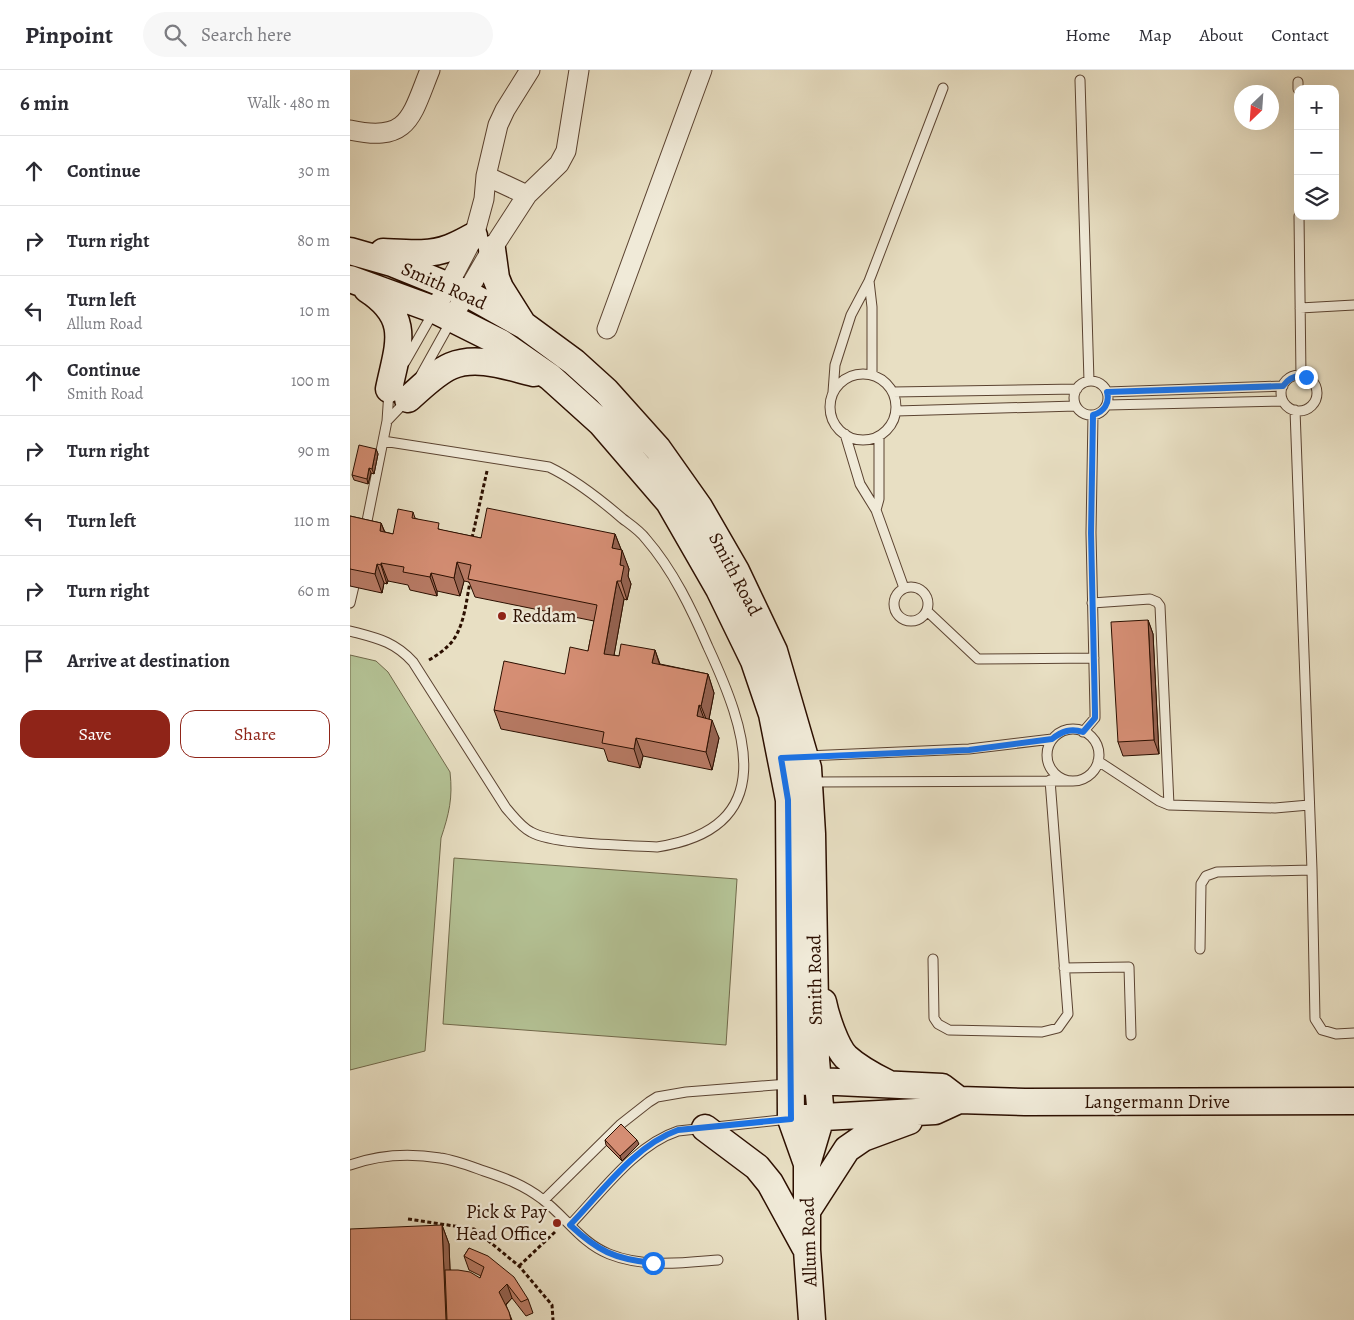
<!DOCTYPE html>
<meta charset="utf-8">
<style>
:root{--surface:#fff;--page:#f7f7f7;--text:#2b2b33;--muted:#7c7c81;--line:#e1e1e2;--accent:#8f2418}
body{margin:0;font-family:Alegreya,serif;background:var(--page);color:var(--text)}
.controls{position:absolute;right:15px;top:15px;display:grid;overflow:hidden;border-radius:10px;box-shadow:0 5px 20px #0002}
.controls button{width:45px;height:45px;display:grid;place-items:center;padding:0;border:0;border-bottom:1px solid var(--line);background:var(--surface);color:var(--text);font:25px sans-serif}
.compass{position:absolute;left:884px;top:15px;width:45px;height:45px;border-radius:50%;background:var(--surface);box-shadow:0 5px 20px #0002;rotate:205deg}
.stop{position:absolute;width:15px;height:15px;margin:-11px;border:4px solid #1a73e8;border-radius:50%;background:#fff}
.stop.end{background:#1a73e8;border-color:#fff;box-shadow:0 1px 5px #0008}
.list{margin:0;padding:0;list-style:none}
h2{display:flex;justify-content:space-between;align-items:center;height:65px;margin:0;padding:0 20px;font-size:21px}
h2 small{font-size:16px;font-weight:400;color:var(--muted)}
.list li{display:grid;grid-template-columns:32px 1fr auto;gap:15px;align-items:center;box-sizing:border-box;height:70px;padding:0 20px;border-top:1px solid var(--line)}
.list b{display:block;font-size:19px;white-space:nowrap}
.list p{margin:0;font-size:16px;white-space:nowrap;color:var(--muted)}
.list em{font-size:16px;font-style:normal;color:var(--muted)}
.actions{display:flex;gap:10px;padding:15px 20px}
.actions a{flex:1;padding:11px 0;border:1px solid var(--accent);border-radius:15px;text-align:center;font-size:18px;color:var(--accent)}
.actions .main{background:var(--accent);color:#fff}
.icon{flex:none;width:28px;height:28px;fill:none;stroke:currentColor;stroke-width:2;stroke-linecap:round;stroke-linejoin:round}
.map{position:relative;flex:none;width:1004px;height:1250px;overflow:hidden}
header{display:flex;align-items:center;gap:30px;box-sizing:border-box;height:70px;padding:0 25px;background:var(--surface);border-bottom:1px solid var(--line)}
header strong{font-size:24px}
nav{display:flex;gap:28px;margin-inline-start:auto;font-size:18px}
.search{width:350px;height:45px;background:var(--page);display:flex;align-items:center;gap:12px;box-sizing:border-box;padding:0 18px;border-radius:28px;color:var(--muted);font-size:19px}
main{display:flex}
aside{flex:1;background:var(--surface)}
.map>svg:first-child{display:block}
.green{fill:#b4c295;stroke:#70684a}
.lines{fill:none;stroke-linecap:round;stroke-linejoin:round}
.lane-casing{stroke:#5b4331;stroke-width:11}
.street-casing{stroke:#5b4331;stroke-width:21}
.secondary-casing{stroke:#2c0f00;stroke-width:29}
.path{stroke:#2c0f00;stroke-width:3;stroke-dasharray:4 2.5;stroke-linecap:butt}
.lane{stroke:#f0ead8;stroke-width:9}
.street{stroke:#f0ead8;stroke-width:19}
.secondary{stroke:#f0ead8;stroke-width:26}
.wall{fill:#b77a64;stroke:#2c0f00}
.shaded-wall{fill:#956351;stroke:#2c0f00}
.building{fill:#d58e74;stroke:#2c0f00}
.route{stroke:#1a73e8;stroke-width:6}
.poi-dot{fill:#8f2418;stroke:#f0ead8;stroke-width:2}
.labels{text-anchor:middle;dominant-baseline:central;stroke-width:4.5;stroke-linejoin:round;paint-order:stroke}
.street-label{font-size:19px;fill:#2c0f00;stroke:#f0ead8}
.poi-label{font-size:19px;fill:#2c0f00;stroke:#f0ead8;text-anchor:start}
</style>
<header>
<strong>Pinpoint</strong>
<div class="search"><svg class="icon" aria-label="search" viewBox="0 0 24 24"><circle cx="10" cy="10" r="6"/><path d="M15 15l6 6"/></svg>Search here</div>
<nav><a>Home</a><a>Map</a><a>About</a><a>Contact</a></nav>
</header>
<main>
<aside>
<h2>6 min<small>Walk · 480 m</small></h2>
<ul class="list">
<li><svg class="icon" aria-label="ahead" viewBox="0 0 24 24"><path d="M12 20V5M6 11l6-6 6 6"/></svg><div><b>Continue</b></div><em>30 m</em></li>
<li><svg class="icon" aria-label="right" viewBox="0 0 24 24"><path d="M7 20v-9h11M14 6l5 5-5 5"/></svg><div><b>Turn right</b></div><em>80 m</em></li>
<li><svg class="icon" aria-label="left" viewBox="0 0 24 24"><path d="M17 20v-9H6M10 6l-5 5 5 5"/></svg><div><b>Turn left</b><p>Allum Road</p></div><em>10 m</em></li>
<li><svg class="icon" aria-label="ahead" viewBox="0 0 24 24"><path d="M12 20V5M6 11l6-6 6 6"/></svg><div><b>Continue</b><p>Smith Road</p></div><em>100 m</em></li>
<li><svg class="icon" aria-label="right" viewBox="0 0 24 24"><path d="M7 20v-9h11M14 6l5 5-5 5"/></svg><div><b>Turn right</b></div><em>90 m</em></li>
<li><svg class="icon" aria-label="left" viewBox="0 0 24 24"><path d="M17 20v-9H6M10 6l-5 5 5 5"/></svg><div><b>Turn left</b></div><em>110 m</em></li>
<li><svg class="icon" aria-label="right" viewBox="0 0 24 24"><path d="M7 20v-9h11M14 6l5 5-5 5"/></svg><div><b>Turn right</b></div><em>60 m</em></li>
<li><svg class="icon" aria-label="arrive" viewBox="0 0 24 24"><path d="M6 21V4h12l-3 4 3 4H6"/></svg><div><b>Arrive at destination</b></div></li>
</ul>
<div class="actions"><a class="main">Save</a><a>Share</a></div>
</aside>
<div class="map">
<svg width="1004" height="1250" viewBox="0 0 1004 1250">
<rect width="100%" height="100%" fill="#e8dfc3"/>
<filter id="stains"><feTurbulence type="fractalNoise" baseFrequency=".004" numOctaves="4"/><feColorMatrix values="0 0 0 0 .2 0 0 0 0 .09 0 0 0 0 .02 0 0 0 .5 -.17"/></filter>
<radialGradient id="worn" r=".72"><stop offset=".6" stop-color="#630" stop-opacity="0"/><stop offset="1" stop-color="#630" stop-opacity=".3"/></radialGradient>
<path class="green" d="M0 585 26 591 38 602 100 702C103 728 99 744 91 768L75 981 0 1000Z
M104 788 387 809 376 975 93 954Z"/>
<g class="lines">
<g class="lane-casing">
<path id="lane" d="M730 10 739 311
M948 12V19
M949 146 951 306
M519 211 522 237V304
M950 238 1004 235
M55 292 83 243
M480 337a33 33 0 1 1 66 0a33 33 0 1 1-66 0Z
M71 305 101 251
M931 323a18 18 0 1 1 36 0a18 18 0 1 1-36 0Z
M724 328a17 17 0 1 1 34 0a17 17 0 1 1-34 0Z
M483 322 485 295 501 245 519 211 593 18
M543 322 727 319
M757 322 933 316
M757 335 933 331
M945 340 962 800 965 949 972 960 986 964 1004 963
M546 341 726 336
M37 351 57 330
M495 364 510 414 526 440 554 518
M526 440 529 429V366
M15 461 37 351 39 321
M544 534a17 17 0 1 1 34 0a17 17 0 1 1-34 0Z
M0 533 4 516
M742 533 800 529 807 532 810 536 819 735
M577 541 628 589 744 588
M0 561C26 568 44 571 63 592L156 738C164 747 171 757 181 762 204 775 277 775 307 777 432 758 396 659 358 577 342 540 323 500 296 469 290 461 281 455 273 449 251 430 226 410 199 397L33 371
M697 685a26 26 0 1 1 52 0a26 26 0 1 1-52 0Z
M733 662 745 648V642L741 463 743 345
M456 686 619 679 702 669
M748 691 809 731 819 735 925 738 959 735
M462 712 724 711
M850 879 851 814 856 806 867 802 962 800
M583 889 584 948 588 954 599 960 692 962 708 958 718 944 700 710
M714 898 779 897 781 965
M0 1095C28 1085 60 1083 90 1088 105 1090 120 1096 134 1101 155 1108 174 1115 192 1129 215 1146 231 1173 259 1184 294 1198 332 1193 368 1190
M194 1130 271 1054 299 1032 307 1027 336 1022 438 1014
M220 1155C251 1123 285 1075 328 1061L439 1049"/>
</g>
<g class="street-casing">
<path id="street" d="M0 60C59 73 61 47 80 0
M136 106 177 125
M85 240 124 166 134 129 136 106 148 55 155 40 180 0
M102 248 142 179 177 125 209 94 216 81 229 0
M257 259 352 0"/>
</g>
<g class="secondary-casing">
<path id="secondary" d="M142 179 146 208 150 218 172 253
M0 181 42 193 116 223 175 256 224 292 256 321 308 379 349 437 386 501 424 581 458 698 462 764 466 990 471 1047 457 1094V1180L462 1250
M33 182C55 183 79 186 99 178 108 175 116 170 124 166
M0 209 85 240 151 273 200 307 251 353 319 432 369 519 404 591 422 644 439 730 441 1049 457 1094
M17 219C62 248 48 275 39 319
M58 329C71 318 85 303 101 296 127 285 158 297 184 303
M473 932C476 947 486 977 496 987 508 998 523 1006 537 1013
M451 1012 467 1011 592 1017 609 1030 675 1032 1004 1031
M455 1048 585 1041 609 1030
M355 1058 407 1097 420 1113 455 1177
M457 1141 497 1079 513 1068 559 1051"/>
</g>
<path class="path" d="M122 468 137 401
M79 590C86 586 93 581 98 576 114 561 116 532 120 512
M58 1149 124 1159 169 1196 202 1235 203 1250
M169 1196 205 1162"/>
<use href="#lane" class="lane"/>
<use href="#street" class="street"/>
<use href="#secondary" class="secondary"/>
</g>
<path class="wall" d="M26 379 28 384 24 404 21 403 18 414 4 410 2 405Z
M63 442 65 448 91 460 131 468 265 464 279 499 278 506 281 514 277 530 274 529 264 585 269 586 305 580 310 594 358 604 364 623 359 649 369 668 362 700 293 686 290 698 258 691 254 679 151 659 144 640 215 604 238 581 244 551 125 527 119 512 114 511 110 526 87 521V526L60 520 58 515 38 511 37 514 34 513 32 523 0 516V446L31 453 35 462 43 464Z
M798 550 803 564 809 684 773 686 768 672Z
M255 1070 289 1074 272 1091 256 1075Z
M92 1155 99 1174 100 1200 130 1208 131 1206 119 1200 114 1186 119 1178 178 1229 183 1243 176 1246 162 1228 156 1235 162 1250H0Z"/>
<path class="shaded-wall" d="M26 379 28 384 24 404 22 399Z
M19 398 21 403 18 414 17 409Z
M31 453 38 471 30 461Z
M265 464 272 482 262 478Z
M272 480 279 499 278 506 281 514 277 530 271 511 270 495Z
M107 492 114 511 110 526 104 508Z
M31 493 38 511 37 514 31 495Z
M27 494 34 513 32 523 25 504Z
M81 503 87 521V526L80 507Z
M267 511 274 529 261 602 254 584Z
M798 550 803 564 809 684 804 670Z
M305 580 311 599 302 593Z
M358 604 364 623 358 654 351 636Z
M349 635 356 654 347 646Z
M362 650 369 668 362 700 356 682Z
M286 668 293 686 290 698 284 679Z
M287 1070 289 1074 272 1091 270 1086Z
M92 1155 99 1174 102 1250H96Z
M157 1214 162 1228 154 1236 149 1222Z"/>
<path class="building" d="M9 375 26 379 22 399 19 398 17 409 2 405Z
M137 438 265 464 262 478 272 480 270 495 274 496 271 511H267L254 584 269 586 271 574 305 580 302 593 358 604 351 636 349 635 347 646 362 650 356 682 286 668 284 679 252 673 254 662 144 640 154 591 215 604 220 577 238 581 247 535 118 509 121 495 107 492 104 508 81 503 80 507 53 502 54 497 31 493V495L27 494 25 504 0 499V446L31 453 30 461 43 464 48 439 63 442 62 448 89 453 88 459 131 468Z
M798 550 804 670 768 672 761 552Z
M271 1054 287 1070 270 1086 255 1070Z
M92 1155 96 1250H0V1159Z
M119 1178 138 1186 164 1207 178 1229 171 1232 157 1214 149 1222 159 1242 161 1250H97L95 1200H108L120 1202 130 1208 134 1197 114 1186Z"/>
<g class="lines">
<path class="route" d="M303 1193C264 1189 248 1181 220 1155 252 1122 285 1075 328 1060L441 1049 438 730 431 688 619 680 702 669C712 661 721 658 733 662L745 648V642L741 463 743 345C754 342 760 333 757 322L933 316C939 308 946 304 956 307"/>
</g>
<g class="poi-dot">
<circle cx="152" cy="546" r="5"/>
<circle cx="207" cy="1153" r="5"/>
</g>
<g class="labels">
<g class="street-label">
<text transform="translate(94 216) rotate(24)">Smith Road</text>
<text transform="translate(385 504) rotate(62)">Smith Road</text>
<text transform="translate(465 910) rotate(-91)">Smith Road</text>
<text x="807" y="1032">Langermann Drive</text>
<text transform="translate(459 1172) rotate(-92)">Allum Road</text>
</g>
<g class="poi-label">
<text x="162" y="546">Reddam</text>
<text x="197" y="1142" text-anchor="end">Pick &amp; Pay<tspan x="197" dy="22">Head Office</tspan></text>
</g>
</g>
<rect width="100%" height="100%" filter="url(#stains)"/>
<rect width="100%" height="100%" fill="url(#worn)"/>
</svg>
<div class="controls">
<button>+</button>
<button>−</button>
<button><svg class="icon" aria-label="layers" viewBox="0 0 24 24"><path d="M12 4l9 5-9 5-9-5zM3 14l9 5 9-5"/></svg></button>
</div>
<svg class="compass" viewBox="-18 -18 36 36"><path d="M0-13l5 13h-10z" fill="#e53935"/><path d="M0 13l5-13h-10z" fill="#7c7c81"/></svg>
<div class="stop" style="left:303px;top:1193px"></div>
<div class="stop end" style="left:956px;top:307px"></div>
</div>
</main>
